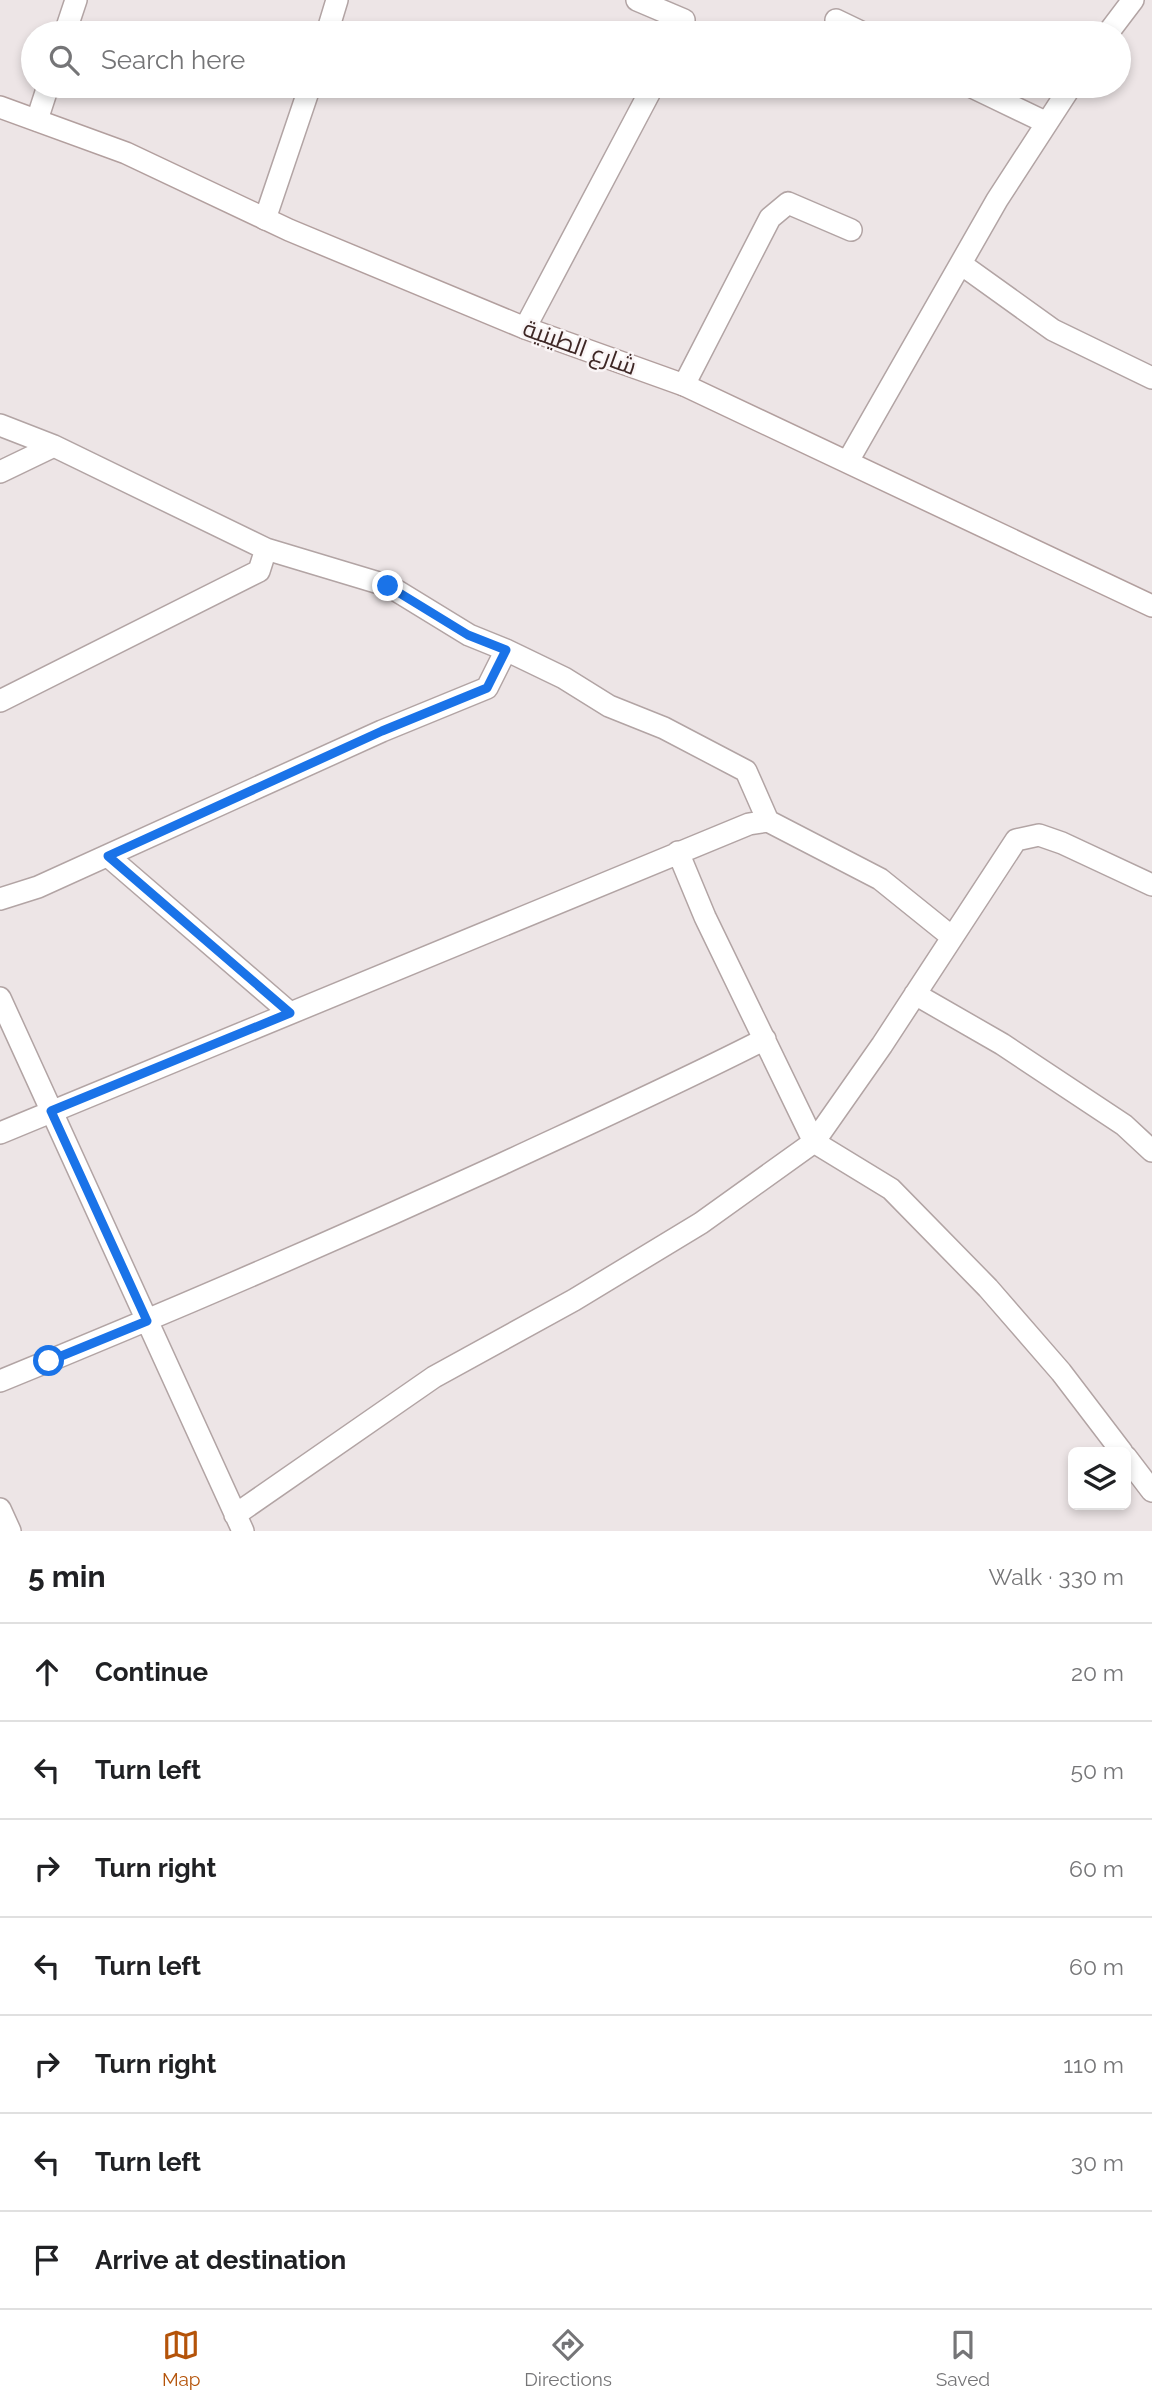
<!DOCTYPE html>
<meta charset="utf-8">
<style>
:root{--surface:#fff;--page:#f2f2f2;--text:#202124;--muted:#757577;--line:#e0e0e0;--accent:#b45309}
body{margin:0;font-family:Raleway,Cairo,sans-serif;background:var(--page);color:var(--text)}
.controls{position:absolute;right:21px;bottom:21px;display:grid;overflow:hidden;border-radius:10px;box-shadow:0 4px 10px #0003}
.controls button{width:63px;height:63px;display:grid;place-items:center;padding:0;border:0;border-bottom:2px solid var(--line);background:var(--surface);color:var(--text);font:35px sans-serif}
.stop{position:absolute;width:21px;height:21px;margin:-16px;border:5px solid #1a73e8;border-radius:50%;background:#fff}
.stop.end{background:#1a73e8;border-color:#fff;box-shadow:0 2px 7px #0008}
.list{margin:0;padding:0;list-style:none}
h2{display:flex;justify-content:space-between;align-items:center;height:91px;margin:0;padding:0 28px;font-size:30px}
h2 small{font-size:23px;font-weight:400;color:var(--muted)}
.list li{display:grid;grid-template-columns:46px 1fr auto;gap:21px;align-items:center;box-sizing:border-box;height:98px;padding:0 28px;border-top:2px solid var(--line)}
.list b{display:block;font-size:26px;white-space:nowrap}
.list em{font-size:23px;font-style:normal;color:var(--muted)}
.icon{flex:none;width:38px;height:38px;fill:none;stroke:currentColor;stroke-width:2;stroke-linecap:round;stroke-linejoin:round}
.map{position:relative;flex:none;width:1152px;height:1531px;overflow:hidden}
.search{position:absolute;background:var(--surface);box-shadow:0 4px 10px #0003;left:21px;right:21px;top:21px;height:77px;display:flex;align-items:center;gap:18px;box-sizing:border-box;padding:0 24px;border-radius:38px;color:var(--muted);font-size:26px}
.sheet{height:777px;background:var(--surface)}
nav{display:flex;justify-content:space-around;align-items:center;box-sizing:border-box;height:98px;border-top:2px solid var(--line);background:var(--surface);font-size:19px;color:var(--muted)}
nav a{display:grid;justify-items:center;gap:4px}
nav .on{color:var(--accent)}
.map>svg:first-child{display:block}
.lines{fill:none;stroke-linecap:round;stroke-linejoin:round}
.street-casing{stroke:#b2a4a4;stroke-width:24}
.secondary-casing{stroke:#b29f9e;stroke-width:24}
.street{stroke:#fff;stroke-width:21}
.secondary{stroke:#fff;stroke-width:21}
.route{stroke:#1a73e8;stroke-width:9}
.labels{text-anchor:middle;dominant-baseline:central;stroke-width:5;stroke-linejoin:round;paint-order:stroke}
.street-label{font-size:24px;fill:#3e2725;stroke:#faf5f6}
</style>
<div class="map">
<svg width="1152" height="1531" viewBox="0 0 1152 1531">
<rect width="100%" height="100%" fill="#ede5e6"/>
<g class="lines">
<g class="street-casing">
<path id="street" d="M637 0 684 20 678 33
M836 20 863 33
M65 33 76 0
M327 33 337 0
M1108 33 1133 0
M970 86 1047 123
M37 120 48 86
M265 219 310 86
M961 264 1053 330 1152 378
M525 328 653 86
M684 385 770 218 788 203 851 230
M0 425 54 446 266 549 389 586 469 635 506 650 564 678 609 706 664 728 746 771 768 821
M848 461 997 200 1071 86
M0 472 54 446
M0 701 259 571 266 549
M678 852 705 917 814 1142 891 1189 988 1288 1061 1372 1122 1452
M108 856 290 1013
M0 899 38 887 382 731 487 688 506 650
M915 994 1002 1044 1124 1125 1152 1151
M0 998 243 1531
M0 1133 749 824 768 821 880 879 952 937
M0 1381C169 1312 336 1240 502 1164 590 1123 679 1083 765 1039
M1126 1457 1152 1491
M0 1509 10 1531
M235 1515 434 1377 574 1300 701 1223 814 1142 882 1045 1016 840 1039 835 1062 843 1152 885"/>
</g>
<g class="secondary-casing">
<path id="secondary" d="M0 107 126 153 289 230 525 328 684 385 1152 606"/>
</g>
<use href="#street" class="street"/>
<use href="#secondary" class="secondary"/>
</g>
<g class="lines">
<path class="route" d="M49 1361 147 1321 51 1111 290 1013 108 856 382 731 487 688 506 650 468 635 388 586"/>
</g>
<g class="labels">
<g class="street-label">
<text transform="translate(580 347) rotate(20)">شارع الطينية</text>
</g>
</g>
</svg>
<div class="controls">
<button><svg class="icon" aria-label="layers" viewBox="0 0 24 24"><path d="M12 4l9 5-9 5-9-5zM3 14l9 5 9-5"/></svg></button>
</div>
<div class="stop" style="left:49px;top:1361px"></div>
<div class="stop end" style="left:388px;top:586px"></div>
<div class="search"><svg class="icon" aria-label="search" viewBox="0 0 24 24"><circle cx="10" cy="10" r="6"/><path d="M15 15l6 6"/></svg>Search here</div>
</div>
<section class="sheet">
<h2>5 min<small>Walk · 330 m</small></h2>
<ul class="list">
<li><svg class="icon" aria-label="ahead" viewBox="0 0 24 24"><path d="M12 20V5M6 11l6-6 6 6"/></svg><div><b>Continue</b></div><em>20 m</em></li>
<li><svg class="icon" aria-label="left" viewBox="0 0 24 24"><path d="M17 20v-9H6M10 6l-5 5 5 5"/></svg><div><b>Turn left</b></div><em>50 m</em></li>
<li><svg class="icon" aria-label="right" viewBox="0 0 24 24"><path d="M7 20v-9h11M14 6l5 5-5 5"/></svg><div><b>Turn right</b></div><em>60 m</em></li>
<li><svg class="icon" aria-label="left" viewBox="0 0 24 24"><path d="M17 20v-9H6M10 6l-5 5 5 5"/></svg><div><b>Turn left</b></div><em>60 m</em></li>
<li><svg class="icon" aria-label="right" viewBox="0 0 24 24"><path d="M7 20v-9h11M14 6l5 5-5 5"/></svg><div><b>Turn right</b></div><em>110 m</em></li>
<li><svg class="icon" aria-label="left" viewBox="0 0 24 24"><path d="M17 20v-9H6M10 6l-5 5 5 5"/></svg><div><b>Turn left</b></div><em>30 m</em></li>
<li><svg class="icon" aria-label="arrive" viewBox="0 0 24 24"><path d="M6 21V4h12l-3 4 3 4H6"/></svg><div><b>Arrive at destination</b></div></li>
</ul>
</section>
<nav>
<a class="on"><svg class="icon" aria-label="map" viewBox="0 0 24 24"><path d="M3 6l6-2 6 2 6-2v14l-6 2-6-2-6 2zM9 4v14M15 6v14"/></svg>Map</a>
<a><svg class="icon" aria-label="directions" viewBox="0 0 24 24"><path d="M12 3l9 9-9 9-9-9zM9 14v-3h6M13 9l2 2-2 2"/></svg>Directions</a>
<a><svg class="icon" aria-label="saved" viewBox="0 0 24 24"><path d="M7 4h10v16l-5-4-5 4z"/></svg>Saved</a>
</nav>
